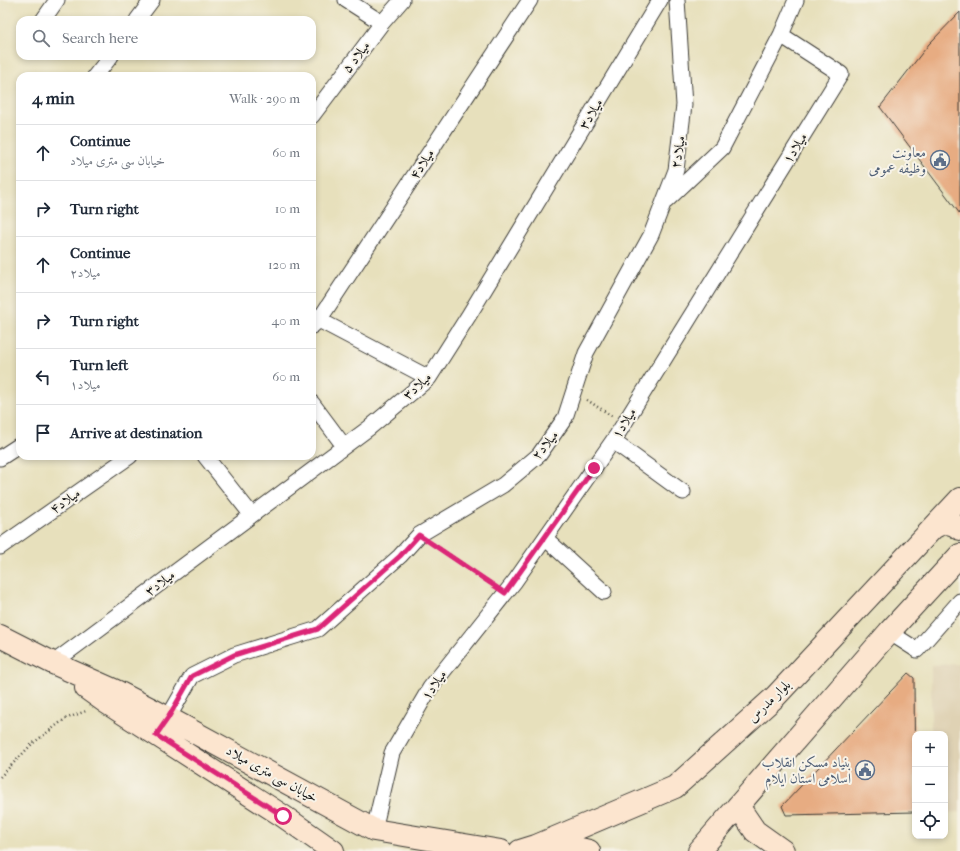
<!DOCTYPE html>
<meta charset="utf-8">
<style>
:root{--surface:#fff;--page:#f6f6f7;--text:#1f2937;--muted:#747a83;--line:#e0e1e3}
body{margin:0;font-family:"IM FELL French Canon",Amiri,serif;background:var(--page);color:var(--text)}
.controls{position:absolute;right:12px;bottom:12px;display:grid;overflow:hidden;border-radius:8px;box-shadow:0 2px 6px #0003}
.controls button{width:36px;height:36px;display:grid;place-items:center;padding:0;border:0;border-bottom:1px solid var(--line);background:var(--surface);color:var(--text);font:20px sans-serif}
.stop{position:absolute;width:12px;height:12px;margin:-9px;border:3px solid #db2777;border-radius:50%;background:#fff}
.stop.end{background:#db2777;border-color:#fff;box-shadow:0 1px 4px #0008}
.list{margin:0;padding:0;list-style:none}
h2{display:flex;justify-content:space-between;align-items:center;height:52px;margin:0;padding:0 16px;font-size:17px}
h2 small{font-size:13px;font-weight:400;color:var(--muted)}
.list li{display:grid;grid-template-columns:26px 1fr auto;gap:12px;align-items:center;box-sizing:border-box;height:56px;padding:0 16px;border-top:1px solid var(--line)}
.list b{display:block;font-size:15px;white-space:nowrap}
.list p{margin:0;font-size:13px;white-space:nowrap;color:var(--muted)}
.list em{font-size:13px;font-style:normal;color:var(--muted)}
.icon{flex:none;width:22px;height:22px;fill:none;stroke:currentColor;stroke-width:2;stroke-linecap:round;stroke-linejoin:round}
.map{position:relative;flex:none;width:960px;height:851px;overflow:hidden}
.search{position:absolute;background:var(--surface);box-shadow:0 2px 6px #0003;left:16px;top:16px;width:300px;height:44px;display:flex;align-items:center;gap:10px;box-sizing:border-box;padding:0 14px;border-radius:12px;color:var(--muted);font-size:15px}
.panel{position:absolute;background:var(--surface);box-shadow:0 2px 6px #0003;left:16px;top:72px;width:300px;height:388px;border-radius:12px}
.map>svg:first-child{display:block}
.built{fill:#dfd2b4}
.building{fill:#e7ac82}
.lines{fill:none;stroke-linecap:round;stroke-linejoin:round}
.street-casing{stroke:#3a3934;stroke-width:17}
.secondary-casing{stroke:#3a3934;stroke-width:24}
.path{stroke:#3a3934;stroke-width:2.5;stroke-dasharray:1 3;stroke-linecap:butt}
.street{stroke:#fff;stroke-width:15}
.secondary{stroke:#fce5cf;stroke-width:22}
.route{stroke:#db2777;stroke-width:5}
.labels{text-anchor:middle;dominant-baseline:central;stroke-width:4;stroke-linejoin:round;paint-order:stroke}
.street-label{font-size:14px;fill:#1c1c1c;stroke:#f7f3e8}
.service-label{font-size:14px;fill:#4e5e75;stroke:#f7f3e8;text-anchor:end}
</style>
<div class="map">
<svg width="960" height="851" viewBox="0 0 960 851">
<rect width="100%" height="100%" fill="#f7f3e8"/>
<filter id="ink" filterUnits="userSpaceOnUse"><feTurbulence type="fractalNoise" baseFrequency=".025" numOctaves="2"/><feDisplacementMap in="SourceGraphic" scale="8" xChannelSelector="R" yChannelSelector="G"/><feConvolveMatrix kernelMatrix="1 2 1 2 8 2 1 2 1" color-interpolation-filters="sRGB"/></filter>
<filter id="wash" filterUnits="userSpaceOnUse"><feTurbulence type="fractalNoise" baseFrequency=".012" numOctaves="4" result="noise"/><feDisplacementMap in="SourceGraphic" scale="16" xChannelSelector="R" yChannelSelector="G"/><feGaussianBlur stdDeviation="0.9" result="paint"/><feColorMatrix in="noise" values="0 0 0 0 0 0 0 0 0 0 0 0 0 0 0 0 0 1.4 0 .05"/><feComposite in="paint" operator="in"/></filter>
<g filter="url(#wash)">
<rect width="100%" height="100%" fill="#e7e0bc"/>
<path class="built" d="M960 664V812L945 813V734H931V665Z"/>
<g id="blocks">
<path class="building" d="M960 12V214L880 107 929 44Z
M908 673 914 678 915 812 786 815 782 806Z"/>
</g>
</g>
<g filter="url(#ink)">
<use href="#blocks" fill-opacity="0" stroke="#3a3934" stroke-width="1"/>
<g class="lines">
<g class="street-casing">
<path id="street" d="M346 0 382 23
M43 20 57 0
M137 20 152 0
M95 76 111 56
M312 116 382 23 402 0
M666 201 722 148 781 35 796 0
M312 315 319 320 429 378
M312 326 319 320 530 0
M312 403 344 446
M613 441 683 492
M205 456 251 514
M0 458 20 445
M545 538 604 592
M0 547 130 456
M889 632 917 650 960 601
M53 663 369 428 429 378 469 315 660 0
M168 718 192 676 234 655 318 629 400 556 419 535 503 485 539 455 565 418 586 353 651 235 676 170 684 105 677 0
M374 830 392 753 430 688 515 581 617 435 841 74 781 35"/>
</g>
<g class="secondary-casing">
<path id="secondary" d="M933 528C943 522 951 521 960 529
M0 636 53 663 116 691 168 718 374 830 501 851
M86 688 107 703 283 816 333 851
M738 806 755 831 783 851
M536 846 675 787 775 697 960 499
M520 851 536 846 563 845 589 851
M699 851 889 632 960 555"/>
</g>
<path class="path" d="M587 400 612 416
M433 544 493 585
M0 777 32 744 65 719 86 711"/>
<use href="#street" class="street"/>
<use href="#secondary" class="secondary"/>
</g>
</g>
<g class="lines" filter="url(#ink)">
<path class="route" d="M283 816 156 735 168 718 192 676 234 655 318 629 400 556 419 535 505 593 594 468"/>
</g>
<defs>
<g id="civic-ring" transform="scale(1)"><circle r="9.5" fill="#f7f3e8" stroke="#5c6f8a" stroke-width="1.5"/><path d="M-.6-6.5H3V-4.5H.6V-3L4-1V1h2V6H-6V1h2V-1L-.6-3ZM-1.2 2.5V6h2.4V2.5Z" fill="#5c6f8a"/></g>
</defs>
<g fill-rule="evenodd">
<use href="#civic-ring" x="940" y="160"/>
<use href="#civic-ring" x="865" y="770"/>
</g>
<g class="labels">
<g class="street-label">
<text transform="translate(356 57) rotate(-53)">میلاد ۵</text>
<text transform="translate(591 114) rotate(-59)">میلاد۳</text>
<text transform="translate(795 148) rotate(-58)">میلاد۱</text>
<text transform="translate(678 152) rotate(-81)">میلاد۲</text>
<text transform="translate(422 164) rotate(-57)">میلاد۴</text>
<text transform="translate(417 386) rotate(-43)">میلاد۳</text>
<text transform="translate(624 423) rotate(-58)">میلاد۱</text>
<text transform="translate(545 445) rotate(-51)">میلاد۲</text>
<text transform="translate(65 501) rotate(-35)">میلاد۴</text>
<text transform="translate(160 583) rotate(-37)">میلاد۳</text>
<text transform="translate(434 685) rotate(-55)">میلاد۱</text>
<text transform="translate(769 701) rotate(-44)">بلوار مدرس</text>
<text transform="translate(272 774) rotate(29)">خیابان سی متری میلاد</text>
</g>
<g class="service-label">
<text x="926" y="152">معاونت<tspan x="926" dy="16">وظیفه عمومی</tspan></text>
<text x="851" y="762">بنیاد مسکن انقلاب<tspan x="851" dy="16">اسلامی استان ایلام</tspan></text>
</g>
</g>
</svg>
<div class="controls">
<button>+</button>
<button>−</button>
<button><svg class="icon" aria-label="locate" viewBox="0 0 24 24"><circle cx="12" cy="12" r="6"/><path d="M12 2v4M12 18v4M2 12h4M18 12h4"/></svg></button>
</div>
<div class="stop" style="left:283px;top:816px"></div>
<div class="stop end" style="left:594px;top:468px"></div>
<div class="search"><svg class="icon" aria-label="search" viewBox="0 0 24 24"><circle cx="10" cy="10" r="6"/><path d="M15 15l6 6"/></svg>Search here</div>
<section class="panel">
<h2>4 min<small>Walk · 290 m</small></h2>
<ul class="list">
<li><svg class="icon" aria-label="ahead" viewBox="0 0 24 24"><path d="M12 20V5M6 11l6-6 6 6"/></svg><div><b>Continue</b><p>خیابان سی متری میلاد</p></div><em>60 m</em></li>
<li><svg class="icon" aria-label="right" viewBox="0 0 24 24"><path d="M7 20v-9h11M14 6l5 5-5 5"/></svg><div><b>Turn right</b></div><em>10 m</em></li>
<li><svg class="icon" aria-label="ahead" viewBox="0 0 24 24"><path d="M12 20V5M6 11l6-6 6 6"/></svg><div><b>Continue</b><p>میلاد۲</p></div><em>120 m</em></li>
<li><svg class="icon" aria-label="right" viewBox="0 0 24 24"><path d="M7 20v-9h11M14 6l5 5-5 5"/></svg><div><b>Turn right</b></div><em>40 m</em></li>
<li><svg class="icon" aria-label="left" viewBox="0 0 24 24"><path d="M17 20v-9H6M10 6l-5 5 5 5"/></svg><div><b>Turn left</b><p>میلاد۱</p></div><em>60 m</em></li>
<li><svg class="icon" aria-label="arrive" viewBox="0 0 24 24"><path d="M6 21V4h12l-3 4 3 4H6"/></svg><div><b>Arrive at destination</b></div></li>
</ul>
</section>
</div>
